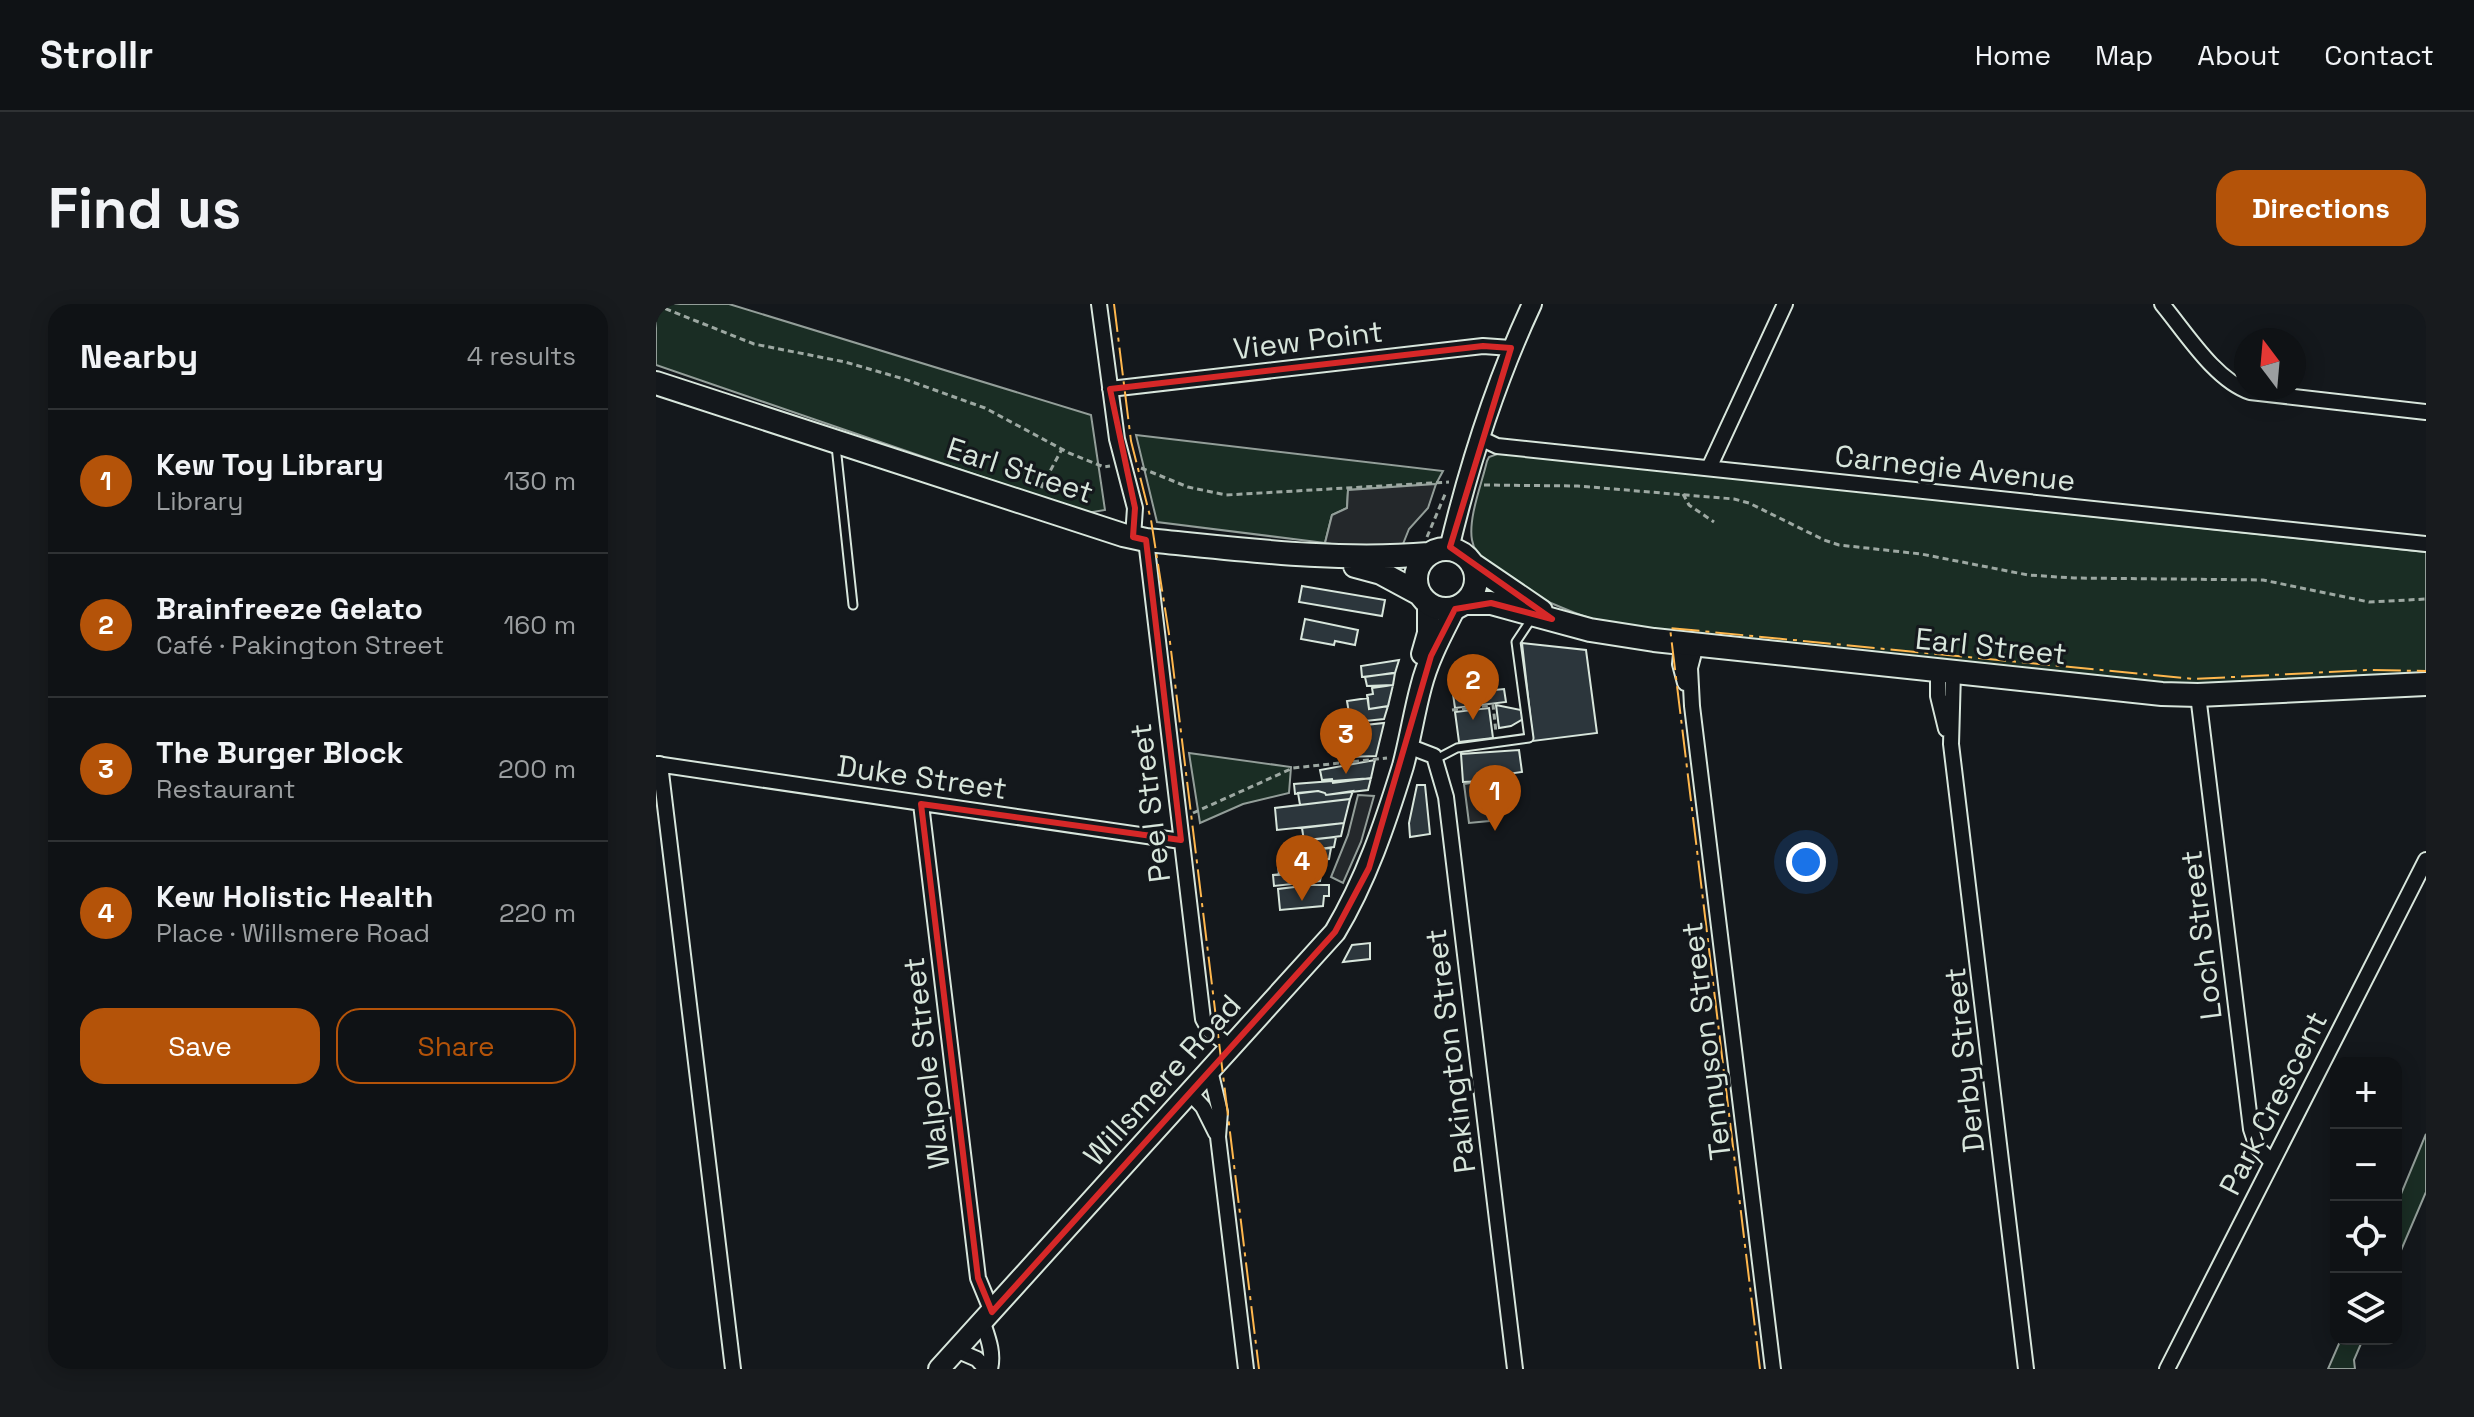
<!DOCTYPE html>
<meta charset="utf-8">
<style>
:root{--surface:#0f1215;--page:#181b1e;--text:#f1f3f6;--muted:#9b9ea0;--line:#2f3234;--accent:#b45309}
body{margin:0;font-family:"Space Grotesk",sans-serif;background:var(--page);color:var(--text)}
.controls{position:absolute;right:24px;bottom:24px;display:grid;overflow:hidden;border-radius:16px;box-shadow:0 4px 20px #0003}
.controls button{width:72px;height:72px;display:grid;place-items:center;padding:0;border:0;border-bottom:2px solid var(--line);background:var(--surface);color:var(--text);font:40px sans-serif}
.compass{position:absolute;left:1578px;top:24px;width:72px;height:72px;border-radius:50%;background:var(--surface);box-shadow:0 4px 20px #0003;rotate:344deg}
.you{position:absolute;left:1150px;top:558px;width:28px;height:28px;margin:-20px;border:6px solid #fff;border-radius:50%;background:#1a73e8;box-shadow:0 0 0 12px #1a73e833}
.badge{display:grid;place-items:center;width:52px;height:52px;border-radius:50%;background:var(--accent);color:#fff;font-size:26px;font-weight:700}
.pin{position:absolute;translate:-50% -66px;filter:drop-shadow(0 2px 4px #0008)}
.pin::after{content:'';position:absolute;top:42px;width:28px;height:24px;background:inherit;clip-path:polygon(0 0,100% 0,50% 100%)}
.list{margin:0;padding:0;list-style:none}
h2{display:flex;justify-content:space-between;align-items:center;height:104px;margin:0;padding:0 32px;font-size:34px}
h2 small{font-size:26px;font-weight:400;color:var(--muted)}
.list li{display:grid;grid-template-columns:52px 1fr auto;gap:24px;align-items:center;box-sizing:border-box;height:144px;padding:0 32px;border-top:2px solid var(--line)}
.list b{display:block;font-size:30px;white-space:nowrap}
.list p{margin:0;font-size:26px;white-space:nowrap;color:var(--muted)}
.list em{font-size:26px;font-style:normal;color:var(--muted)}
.actions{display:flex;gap:16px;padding:24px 32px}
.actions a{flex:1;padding:18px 0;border:2px solid var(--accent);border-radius:24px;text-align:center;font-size:28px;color:var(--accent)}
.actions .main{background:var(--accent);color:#fff}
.icon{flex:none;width:44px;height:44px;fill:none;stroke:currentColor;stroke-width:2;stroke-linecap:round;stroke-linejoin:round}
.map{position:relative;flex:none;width:1770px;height:1065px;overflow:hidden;border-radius:24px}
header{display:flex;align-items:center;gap:48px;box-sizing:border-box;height:112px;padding:0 40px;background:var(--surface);border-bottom:2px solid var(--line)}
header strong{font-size:38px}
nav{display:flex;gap:44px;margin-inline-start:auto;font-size:28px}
.intro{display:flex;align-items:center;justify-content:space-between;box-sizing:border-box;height:192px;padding:0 48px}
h1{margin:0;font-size:56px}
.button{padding:20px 36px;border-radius:24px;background:var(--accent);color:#fff;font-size:28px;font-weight:700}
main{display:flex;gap:48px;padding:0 48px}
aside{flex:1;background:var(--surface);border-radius:24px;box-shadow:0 4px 20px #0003}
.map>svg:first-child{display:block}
.green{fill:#1a2d24;stroke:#939e99;stroke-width:2}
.parking{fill:#24282b;stroke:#939e99;stroke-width:2}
.building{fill:#2c363c;stroke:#d8e6dc;stroke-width:2}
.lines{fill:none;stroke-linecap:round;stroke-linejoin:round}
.service-casing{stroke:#d8e6dc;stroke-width:11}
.minor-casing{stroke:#d8e6dc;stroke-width:18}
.tertiary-casing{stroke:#d8e6dc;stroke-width:22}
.secondary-casing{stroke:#d8e6dc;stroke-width:24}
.primary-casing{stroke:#d8e6dc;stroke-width:26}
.path{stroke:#9da8a2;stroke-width:3;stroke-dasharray:6 4;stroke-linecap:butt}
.service{stroke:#14181c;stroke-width:7}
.minor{stroke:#14181c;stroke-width:14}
.tertiary{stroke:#14181c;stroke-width:18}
.secondary{stroke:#14181c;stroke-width:20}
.primary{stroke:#14181c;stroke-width:22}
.power{stroke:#ffb74d;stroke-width:2;stroke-dasharray:28 6 4 6;stroke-linecap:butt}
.marked{fill:none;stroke:#d62828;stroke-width:6;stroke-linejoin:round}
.labels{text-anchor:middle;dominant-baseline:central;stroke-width:6;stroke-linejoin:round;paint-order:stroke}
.street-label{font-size:30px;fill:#d8e6dc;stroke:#14181c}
</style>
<header>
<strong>Strollr</strong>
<nav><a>Home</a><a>Map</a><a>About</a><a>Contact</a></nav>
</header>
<div class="intro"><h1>Find us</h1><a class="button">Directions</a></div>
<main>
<aside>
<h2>Nearby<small>4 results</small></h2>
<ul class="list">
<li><span class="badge">1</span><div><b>Kew Toy Library</b><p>Library</p></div><em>130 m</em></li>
<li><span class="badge">2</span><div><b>Brainfreeze Gelato</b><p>Café · Pakington Street</p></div><em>160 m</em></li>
<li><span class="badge">3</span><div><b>The Burger Block</b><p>Restaurant</p></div><em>200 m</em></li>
<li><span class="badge">4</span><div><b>Kew Holistic Health</b><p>Place · Willsmere Road</p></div><em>220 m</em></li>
</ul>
<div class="actions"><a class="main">Save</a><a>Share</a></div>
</aside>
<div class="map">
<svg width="1770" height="1065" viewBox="0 0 1770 1065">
<rect width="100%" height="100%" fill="#14181c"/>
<path class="green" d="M0 0H73L435 111 449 206 431 209 0 61Z
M480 131 787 167 780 180 692 186 691 204 676 211 669 239 501 218Z
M844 149 1770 248V370L1525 381 954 320C919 311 822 275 816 236 812 214 826 179 831 157L833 153Z
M533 449 635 463 633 489 587 500 544 519Z
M1770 830V888L1740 958V902Z
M1685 1035H1707L1698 1056 1699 1065H1672Z"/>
<path class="parking" d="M780 180 772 204 753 225 743 250 669 239 676 211 691 204 692 186Z
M828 477 833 517 813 519 808 480Z
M702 491 718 492 705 538 687 579 675 573 692 531Z"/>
<path class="building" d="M646 282 729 296 726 312 643 298Z
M649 315 702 326 699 341 679 337 678 341 645 335Z
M866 339 930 346 941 429 877 437Z
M743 356 739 369 706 373 705 362Z
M736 369H739L737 381 711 382 709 373Z
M737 381 732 402 713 405 711 391 717 390 716 384Z
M848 385 850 398 799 404 797 390Z
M712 394 713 405 732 402 728 415 690 419 689 409H693L691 397Z
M840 401 865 406 867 415 855 422 843 424Z
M833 404 837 434 803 438 799 408Z
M728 419 720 452 690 453 687 432 701 431 700 422Z
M863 446 866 468 830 473 831 477H828L807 478 805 450Z
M719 456 715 474 677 479 676 475 666 476 664 466Z
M715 474 712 486 670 491 669 489 662 487 639 490 638 480Z
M761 481H769L774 530 754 533 753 519Z
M662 487 669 489 670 491 697 487 694 495 644 501 642 489Z
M694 495 688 519 621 526 619 504Z
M688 519 685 532 648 537 646 524Z
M680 533 678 543 633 549 631 538Z
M675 544 673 555 622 561V557H628L627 549Z
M671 555 668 566 623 571 622 561Z
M666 566 664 577 618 582 617 571Z
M655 581H673V592H668L667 602 624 606 622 585Z
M714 639V655L687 658 696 641Z"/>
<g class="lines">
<g class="service-casing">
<path id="service" d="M180 142 197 301
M780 455 801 444 873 434 860 338 876 314"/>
</g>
<g class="minor-casing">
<path id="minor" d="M443 0 461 135 479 204 477 233
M1506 0C1530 29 1559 76 1594 88L1770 108
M454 85 827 42 855 44
M824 134 841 142 1770 240
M1053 164 1129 0
M490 236 547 715 553 726 575 744
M1026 339 1024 360 1029 379
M1040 341 1034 364 1036 402 1117 1065
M1282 366V392L1290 425
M1297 368 1295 440 1370 1065
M1542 391 1595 825 1601 843 1616 858
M752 442 778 452 790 493 859 1065
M0 460 525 537
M4 460 77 1065
M265 500 322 974 336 1008
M554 766 564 808 562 833 590 1065
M534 789 547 803 560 829
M327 1019C332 1034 338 1049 334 1065
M300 1046 321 1055 330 1065
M1511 1065 1770 556"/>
</g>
<g class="tertiary-casing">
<path id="tertiary" d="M793 245C813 161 839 79 876 0"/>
</g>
<g class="secondary-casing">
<path id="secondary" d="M766 350 772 329V299
M283 1065 679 628C710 576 729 520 747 462 754 436 758 409 765 383 772 355 786 330 799 304"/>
</g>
<g class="primary-casing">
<path id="primary" d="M0 79 467 231 490 236C584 245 678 258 773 250
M760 275a30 30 0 1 1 60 0a30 30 0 1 1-60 0Z
M816 260 885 307
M699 262 725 269 764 290
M810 299H835L934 326 998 336 1506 390 1542 391 1770 380"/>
</g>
<path class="path" d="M0 1 98 40 189 58 248 75 329 104 413 149 448 163 454 162
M485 164 532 183 570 191 793 178
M828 181 922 182 1078 195 1093 199 1168 236 1183 241 1265 250 1372 271 1418 274 1607 276 1713 298 1770 295
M385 184 406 145
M1027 190 1033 201 1058 218
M771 233 790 188
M796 406 837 401 840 428
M537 509 637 464 731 454"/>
<use href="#service" class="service"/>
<use href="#minor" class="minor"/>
<use href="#tertiary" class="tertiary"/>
<use href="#secondary" class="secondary"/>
<use href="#primary" class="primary"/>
<path class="power" d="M458 0 475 137 495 216 513 330 603 1065
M1104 1065 1014 324 1538 375 1713 366 1770 367"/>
</g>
<path class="marked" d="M827 42 855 44 794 243 896 315 835 299 799 305 775 352 713 564 679 628 336 1008 322 974 265 500 525 536 490 236 477 233 479 204 454 85Z"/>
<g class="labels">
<g class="street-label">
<text transform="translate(652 36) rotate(-7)">View Point</text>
<text transform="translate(1299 164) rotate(6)">Carnegie Avenue</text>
<text transform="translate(364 166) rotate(18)">Earl Street</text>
<text transform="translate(1335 342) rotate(6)">Earl Street</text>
<text transform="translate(266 473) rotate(8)">Duke Street</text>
<text transform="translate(494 499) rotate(-97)">Peel Street</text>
<text transform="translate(1545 631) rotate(-97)">Loch Street</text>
<text transform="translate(1050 737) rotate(-97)">Tennyson Street</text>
<text transform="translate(794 747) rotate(-97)">Pakington Street</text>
<text transform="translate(1308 756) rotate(-96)">Derby Street</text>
<text transform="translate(270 759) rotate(-97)">Walpole Street</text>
<text transform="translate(506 776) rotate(-48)">Willsmere Road</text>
<text transform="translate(1617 799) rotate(-63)">Park Crescent</text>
</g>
</g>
</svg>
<div class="controls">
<button>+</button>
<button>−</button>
<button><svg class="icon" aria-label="locate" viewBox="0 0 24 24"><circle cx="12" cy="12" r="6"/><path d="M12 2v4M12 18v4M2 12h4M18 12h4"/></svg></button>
<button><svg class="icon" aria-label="layers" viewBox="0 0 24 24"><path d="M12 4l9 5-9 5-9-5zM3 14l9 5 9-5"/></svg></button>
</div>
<svg class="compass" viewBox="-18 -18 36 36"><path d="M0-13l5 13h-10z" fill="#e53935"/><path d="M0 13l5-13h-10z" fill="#9b9ea0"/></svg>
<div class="you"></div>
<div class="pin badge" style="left:839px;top:527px">1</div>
<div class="pin badge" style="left:817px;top:416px">2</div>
<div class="pin badge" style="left:690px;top:470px">3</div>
<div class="pin badge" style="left:646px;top:597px">4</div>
</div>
</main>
